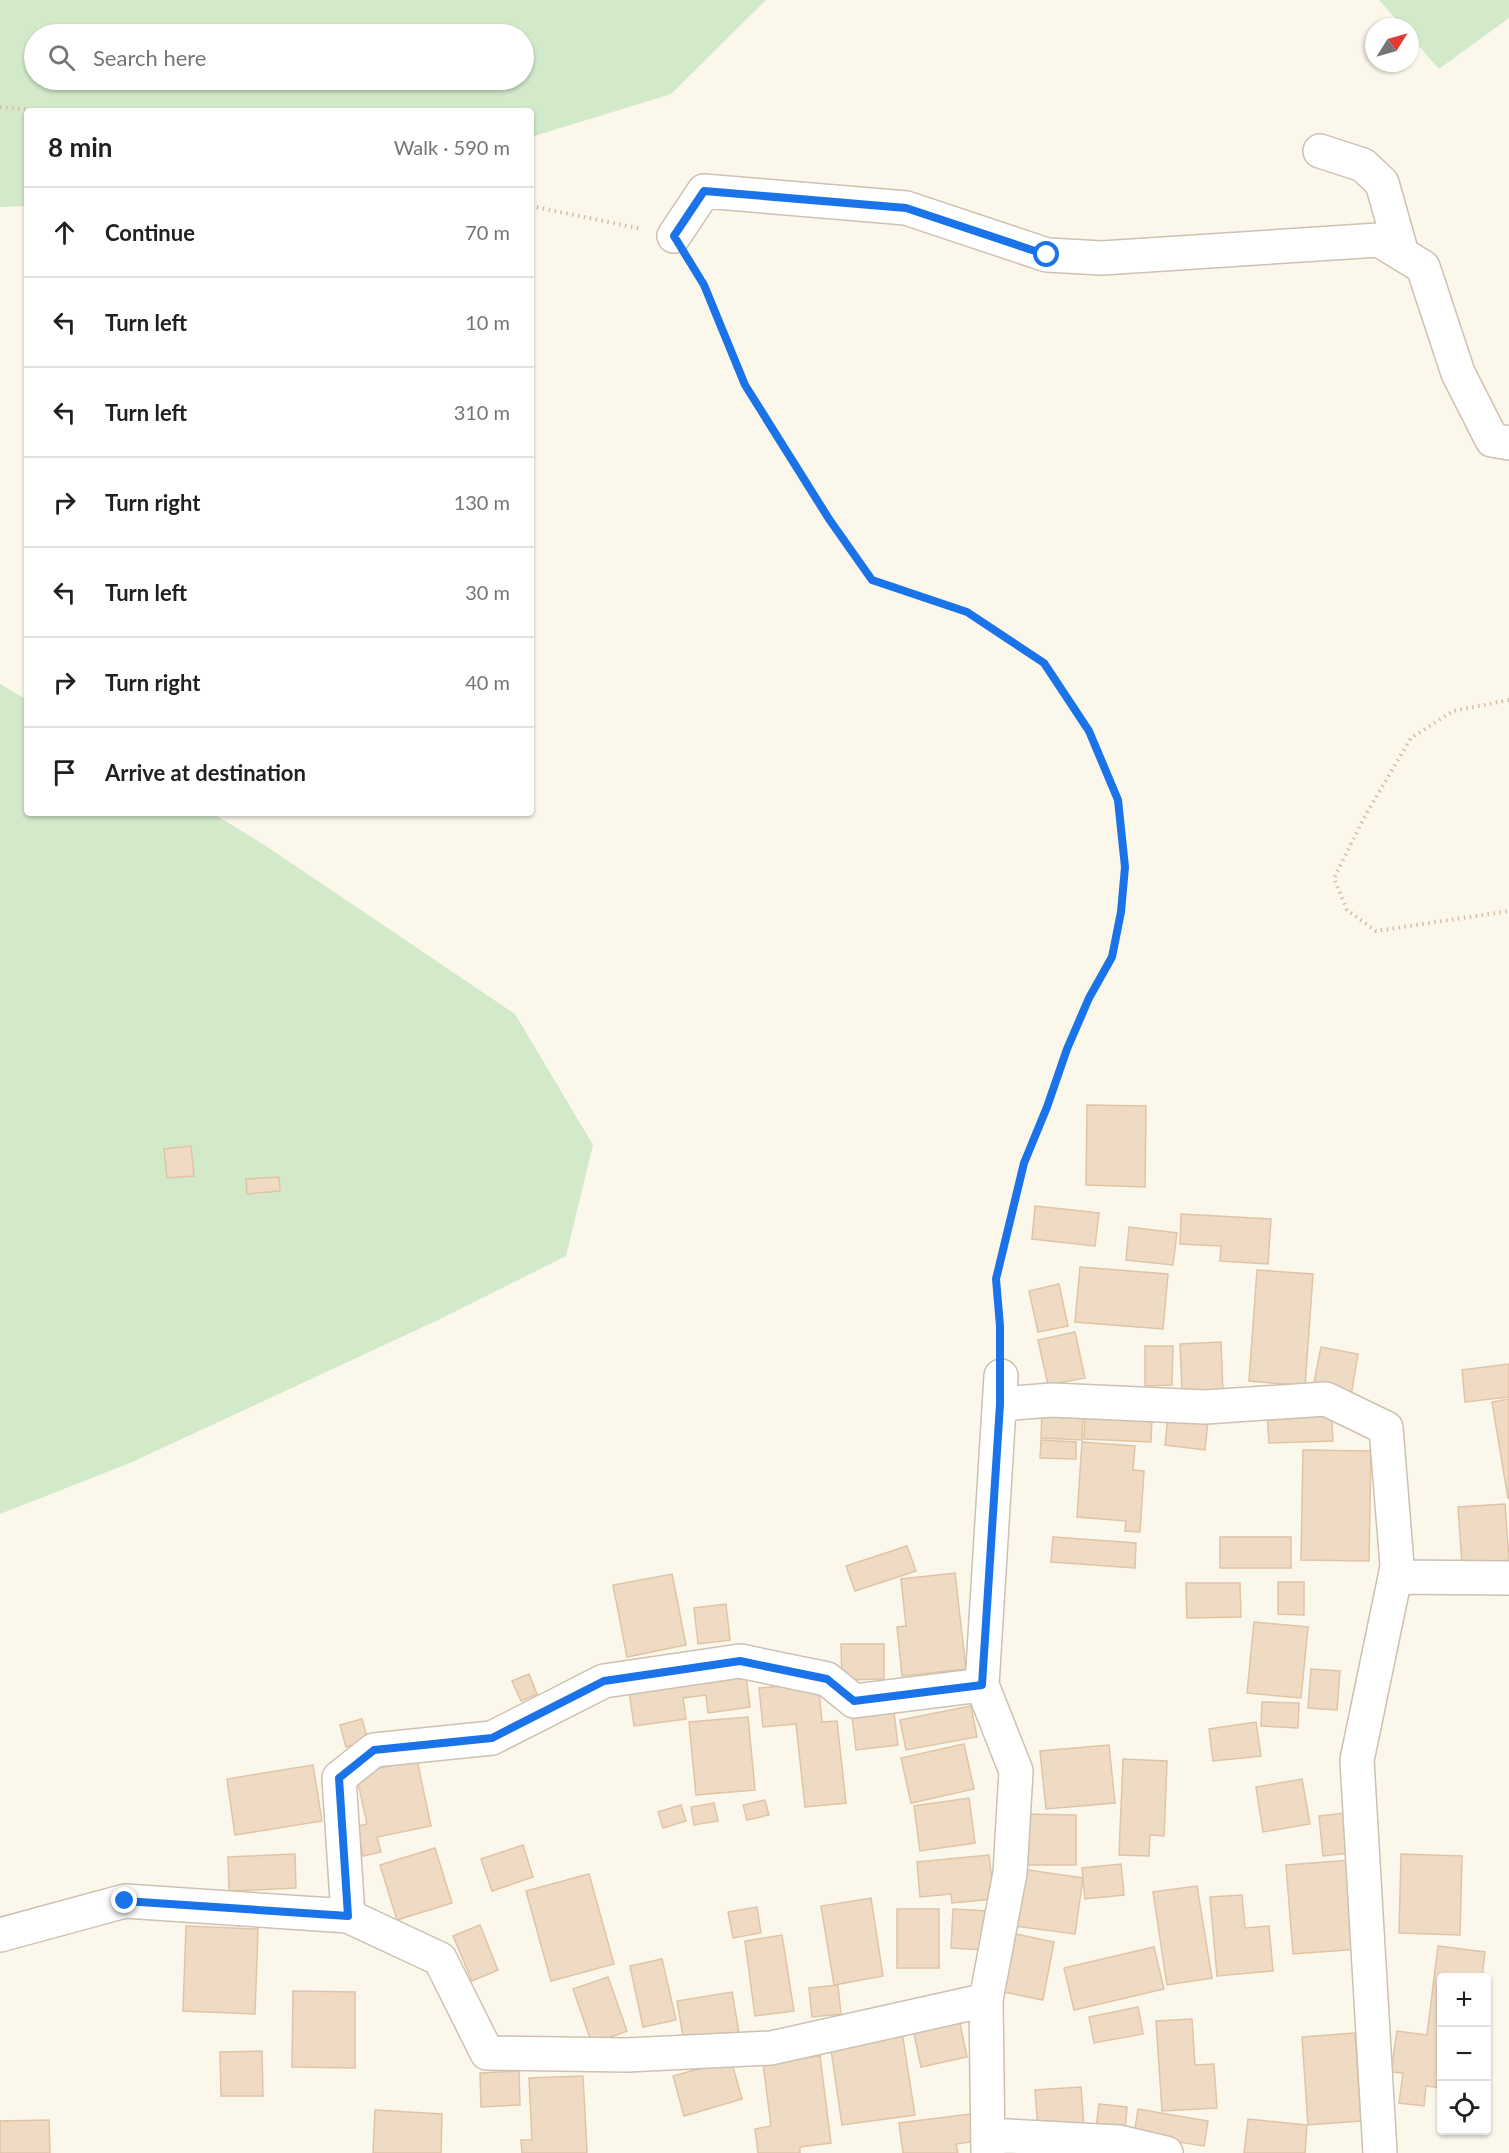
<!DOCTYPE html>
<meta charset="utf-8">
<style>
:root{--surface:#fff;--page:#f2f2f2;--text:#202124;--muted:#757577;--line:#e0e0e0}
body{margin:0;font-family:Lato,sans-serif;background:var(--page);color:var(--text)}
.controls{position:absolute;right:18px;bottom:18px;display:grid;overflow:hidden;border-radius:6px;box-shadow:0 2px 4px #0004}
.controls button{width:54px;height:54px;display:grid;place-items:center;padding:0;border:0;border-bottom:2px solid var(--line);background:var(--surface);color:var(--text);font:30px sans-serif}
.compass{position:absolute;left:1365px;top:18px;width:54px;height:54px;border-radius:50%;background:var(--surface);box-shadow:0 2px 4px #0004;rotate:53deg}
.stop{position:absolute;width:18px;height:18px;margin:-14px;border:4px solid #1a73e8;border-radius:50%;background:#fff}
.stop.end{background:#1a73e8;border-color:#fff;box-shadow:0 2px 6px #0008}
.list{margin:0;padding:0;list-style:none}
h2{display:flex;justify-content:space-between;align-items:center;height:78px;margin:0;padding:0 24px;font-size:26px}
h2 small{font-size:20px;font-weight:400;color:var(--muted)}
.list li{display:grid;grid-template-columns:39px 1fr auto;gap:18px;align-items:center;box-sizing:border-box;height:90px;padding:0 24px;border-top:2px solid var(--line)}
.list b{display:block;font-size:22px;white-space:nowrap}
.list em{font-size:20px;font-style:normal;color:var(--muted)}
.icon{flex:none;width:33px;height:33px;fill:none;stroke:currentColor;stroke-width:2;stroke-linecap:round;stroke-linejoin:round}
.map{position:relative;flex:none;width:1509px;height:2153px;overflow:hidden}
.search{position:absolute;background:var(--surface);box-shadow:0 2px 4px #0004;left:24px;top:24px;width:510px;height:66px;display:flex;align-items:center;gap:15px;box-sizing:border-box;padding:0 21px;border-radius:33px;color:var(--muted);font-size:22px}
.panel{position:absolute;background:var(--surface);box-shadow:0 2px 4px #0004;left:24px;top:108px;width:510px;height:708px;border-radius:6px}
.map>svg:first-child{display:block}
.green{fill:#d2e9ca;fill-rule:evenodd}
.building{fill:#efdbc4;stroke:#e0c4a6;stroke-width:1.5}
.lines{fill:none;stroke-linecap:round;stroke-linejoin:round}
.minor-casing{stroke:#cdc1b1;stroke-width:36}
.path{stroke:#d4bea7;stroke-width:4;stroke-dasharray:1.5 4.5;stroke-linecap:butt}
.minor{stroke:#fff;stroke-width:33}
.route{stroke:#1a73e8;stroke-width:8}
</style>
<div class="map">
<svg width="1509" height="2153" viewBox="0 0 1509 2153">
<rect width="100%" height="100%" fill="#fbf7eb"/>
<path class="green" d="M0 0H766L671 94 531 137V111H27V206L0 207ZM524 34V80H34V34Z
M1379 0H1509V18L1439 69 1410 36V27H1403Z
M0 684 27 700V813H212L263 844 515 1014 593 1145 566 1256 438 1320 130 1463 0 1514Z"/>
<path class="building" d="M1087 1105 1146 1106 1145 1187 1086 1185Z
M191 1146 194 1176 167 1178 164 1149Z
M279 1177 280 1191 247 1194 246 1179Z
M1035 1206 1099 1213 1095 1246 1032 1239Z
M1181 1214 1271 1219 1268 1264 1220 1261 1221 1246 1180 1244Z
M1129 1227 1177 1233 1173 1265 1126 1260Z
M1080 1267 1168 1274 1163 1329 1075 1322Z
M1257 1270 1313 1274 1305 1386 1249 1381Z
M1059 1284 1068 1326 1038 1332 1029 1291Z
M1075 1332 1085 1378 1048 1385 1038 1340Z
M1221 1342 1223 1391 1182 1393 1180 1344Z
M1145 1346H1173L1172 1385 1145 1386Z
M1321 1347 1358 1354 1351 1396 1313 1388Z
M1509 1364V1397L1465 1402 1462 1370Z
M1509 1399V1498H1508L1492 1402Z
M1331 1410 1333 1441 1269 1443 1267 1412Z
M1042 1413 1083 1414 1082 1440 1041 1438Z
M1085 1415 1152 1418 1151 1442 1084 1439Z
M1168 1416 1208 1421 1205 1450 1165 1445Z
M1041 1440 1076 1442V1459L1040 1458Z
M1082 1442 1135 1446 1133 1470 1144 1471 1140 1532 1125 1531 1126 1521 1077 1517Z
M1303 1450 1371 1451 1369 1561 1301 1560Z
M1505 1504 1509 1560 1462 1564 1458 1507Z
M1053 1537 1136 1543 1135 1568 1051 1562Z
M1220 1537H1291V1568H1220Z
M907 1546 916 1571 855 1591 846 1566Z
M955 1573 966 1669 902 1676 897 1627 906 1626 901 1579Z
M672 1574 686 1645 627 1657 613 1585Z
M1278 1582H1304V1615L1278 1614Z
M1186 1583H1240L1241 1617 1187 1618Z
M726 1604 730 1640 698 1644 694 1608Z
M1254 1622 1308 1627 1301 1698 1247 1693Z
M841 1644H884V1679L842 1680Z
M745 1668 750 1707 708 1713 706 1695 683 1698 686 1719 634 1726 628 1684Z
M1311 1669 1340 1671 1337 1710 1308 1708Z
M529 1674 537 1694 521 1701 512 1681Z
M818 1683 822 1722 837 1721 846 1803 805 1807 796 1724 763 1727 759 1688Z
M1262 1702 1299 1703 1298 1728 1261 1726Z
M893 1704 898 1745 856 1750 851 1708Z
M971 1706 977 1737 906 1750 900 1720Z
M748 1717 755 1790 696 1795 689 1722Z
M362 1719 368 1741 346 1747 340 1725Z
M1256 1722 1261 1756 1213 1761 1209 1729Z
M964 1744 974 1789 911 1803 901 1758Z
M1109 1745 1115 1803 1046 1809 1040 1751Z
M1123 1759 1167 1761 1164 1836 1150 1835 1149 1856 1119 1855Z
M417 1760 431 1826 377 1837 381 1852 363 1856 357 1826 367 1824 356 1773Z
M313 1765 322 1821 235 1835 227 1779Z
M1302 1779 1310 1824 1263 1832 1256 1787Z
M969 1798 975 1843 920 1851 914 1806Z
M765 1800 769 1815 747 1820 743 1805Z
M714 1803 718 1821 694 1825 691 1807Z
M681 1805 686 1821 663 1828 658 1812Z
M1355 1812 1359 1852 1323 1856 1319 1816Z
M1025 1814 1076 1815V1865H1024Z
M523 1845 533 1877 492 1891 481 1859Z
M435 1848 452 1903 397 1920 380 1865Z
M295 1854 296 1888 229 1891 228 1857Z
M1401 1854 1462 1856 1460 1935 1399 1933Z
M989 1855 994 1899 952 1903 951 1894 920 1897 917 1862Z
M1352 1860 1359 1949 1293 1954 1286 1865Z
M1121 1864 1124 1895 1085 1899 1082 1868Z
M1021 1869 1083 1878 1075 1934 1014 1926Z
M589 1874 614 1964 551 1981 526 1891Z
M1197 1886 1212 1978 1167 1985 1153 1892Z
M1242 1895 1245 1928 1269 1926 1273 1971 1217 1976 1210 1897Z
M871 1898 883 1976 834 1985 821 1906Z
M757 1907 761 1933 733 1938 728 1912Z
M897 1909H939V1968H897Z
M953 1909 988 1911 985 1950 951 1948Z
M480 1925 498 1970 472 1981 453 1936Z
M186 1926 258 1929 255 2014 183 2011Z
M1016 1934 1054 1942 1043 2000 1004 1992Z
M782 1935 794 2011 755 2016 745 1941Z
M1438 1946 1485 1952 1482 1978H1442V2088L1426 2086 1424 2106 1399 2103 1403 2073 1391 2072 1397 2031 1427 2035Z
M1154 1947 1164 1989 1074 2010 1064 1968Z
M662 1959 676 2020 643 2027 630 1966Z
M608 1977 627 2031 592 2044 573 1989Z
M838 1985 841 2014 812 2017 809 1988Z
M293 1991 355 1992V2068L292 2067Z
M732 1992 739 2033 684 2042 677 2001Z
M1138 2007 1143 2034 1094 2043 1089 2017Z
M959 2019 967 2057 921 2067 913 2029Z
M1192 2019 1195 2065 1214 2064 1217 2108 1162 2111 1156 2021Z
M902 2032 915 2115 842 2125 830 2043Z
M1355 2033 1361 2121 1308 2125 1302 2037Z
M262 2051 263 2096H221L220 2052Z
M820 2056 831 2143 800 2147V2153H758L755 2129 771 2126 763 2063Z
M731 2060 742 2099 684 2116 673 2076Z
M519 2071 520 2105 481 2107 480 2073Z
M583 2076 587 2153H522L521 2140H532L529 2078Z
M1081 2087 1084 2126 1038 2130 1035 2090Z
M1099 2104 1127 2107 1125 2131 1096 2128Z
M1138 2109 1208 2121 1204 2146 1134 2135Z
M375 2110 442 2114 441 2153H373Z
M978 2113 982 2140 956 2144 958 2153H903L899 2123Z
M1248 2119 1307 2125 1305 2153H1244Z
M49 2120 50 2153H0V2121Z"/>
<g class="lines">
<g class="minor-casing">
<path id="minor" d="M1320 151 1363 165 1382 183 1402 254
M674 236 704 191 906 208 1047 255 1102 258 1379 240 1423 267 1458 373 1492 440 1509 443
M1000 1404 1052 1400 1205 1407 1326 1399 1386 1428 1397 1565 1395 1577 1509 1578
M348 1916 339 1778 374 1750 492 1738 604 1681 740 1661 827 1679 854 1701 982 1685
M0 1935 125 1901 348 1916 440 1959 487 2053 627 2055 771 2048 986 2000
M990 2135 1119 2142 1166 2153
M988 2153 986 2000 1010 1873 1016 1771 982 1685 1001 1376
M1380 2153 1357 1760 1395 1577"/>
</g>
<path class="path" d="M0 107 39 111
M531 206 642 229
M692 266 704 286 745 385 829 519 872 580 967 612 1044 663 1089 731 1118 800 1125 867 1121 912 1112 957 1089 998 1067 1049 1047 1107 1024 1163 996 1279 1000 1343
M1509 700 1453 711 1411 738 1366 814 1334 878 1347 910 1376 931 1509 911"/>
<use href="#minor" class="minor"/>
</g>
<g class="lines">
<path class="route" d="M125 1901 348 1916 339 1778 374 1750 492 1738 604 1681 740 1661 827 1679 854 1701 982 1685 1000 1404V1326L996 1279 1024 1163 1047 1107 1067 1049 1089 998 1112 957 1121 912 1125 867 1118 800 1089 731 1044 663 967 612 872 580 829 519 745 385 704 285 674 236 704 191 906 208 1047 255"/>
</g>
</svg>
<div class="controls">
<button>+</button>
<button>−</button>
<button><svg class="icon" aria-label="locate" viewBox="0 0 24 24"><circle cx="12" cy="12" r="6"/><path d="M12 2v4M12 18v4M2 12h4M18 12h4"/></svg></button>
</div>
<svg class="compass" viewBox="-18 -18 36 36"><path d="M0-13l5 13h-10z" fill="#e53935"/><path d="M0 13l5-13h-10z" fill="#757577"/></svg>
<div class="stop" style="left:1047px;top:255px"></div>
<div class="stop end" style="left:125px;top:1901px"></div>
<div class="search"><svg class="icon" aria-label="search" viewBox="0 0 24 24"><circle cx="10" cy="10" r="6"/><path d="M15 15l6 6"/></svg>Search here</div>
<section class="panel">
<h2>8 min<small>Walk · 590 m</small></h2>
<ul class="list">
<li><svg class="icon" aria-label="ahead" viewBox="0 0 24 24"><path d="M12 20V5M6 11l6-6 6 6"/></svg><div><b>Continue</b></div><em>70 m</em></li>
<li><svg class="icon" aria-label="left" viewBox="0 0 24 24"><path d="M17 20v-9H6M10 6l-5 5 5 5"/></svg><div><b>Turn left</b></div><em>10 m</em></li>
<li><svg class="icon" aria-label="left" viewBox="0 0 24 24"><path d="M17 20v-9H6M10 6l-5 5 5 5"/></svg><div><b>Turn left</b></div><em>310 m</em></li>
<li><svg class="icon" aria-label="right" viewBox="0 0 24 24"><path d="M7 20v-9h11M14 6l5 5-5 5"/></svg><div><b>Turn right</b></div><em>130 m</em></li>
<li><svg class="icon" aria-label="left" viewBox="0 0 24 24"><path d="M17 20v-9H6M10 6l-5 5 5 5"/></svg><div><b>Turn left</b></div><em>30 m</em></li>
<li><svg class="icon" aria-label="right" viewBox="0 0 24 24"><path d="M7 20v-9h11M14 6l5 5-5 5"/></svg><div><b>Turn right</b></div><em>40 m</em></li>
<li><svg class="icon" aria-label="arrive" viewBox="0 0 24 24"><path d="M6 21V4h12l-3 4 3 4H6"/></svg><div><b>Arrive at destination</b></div></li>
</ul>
</section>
</div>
